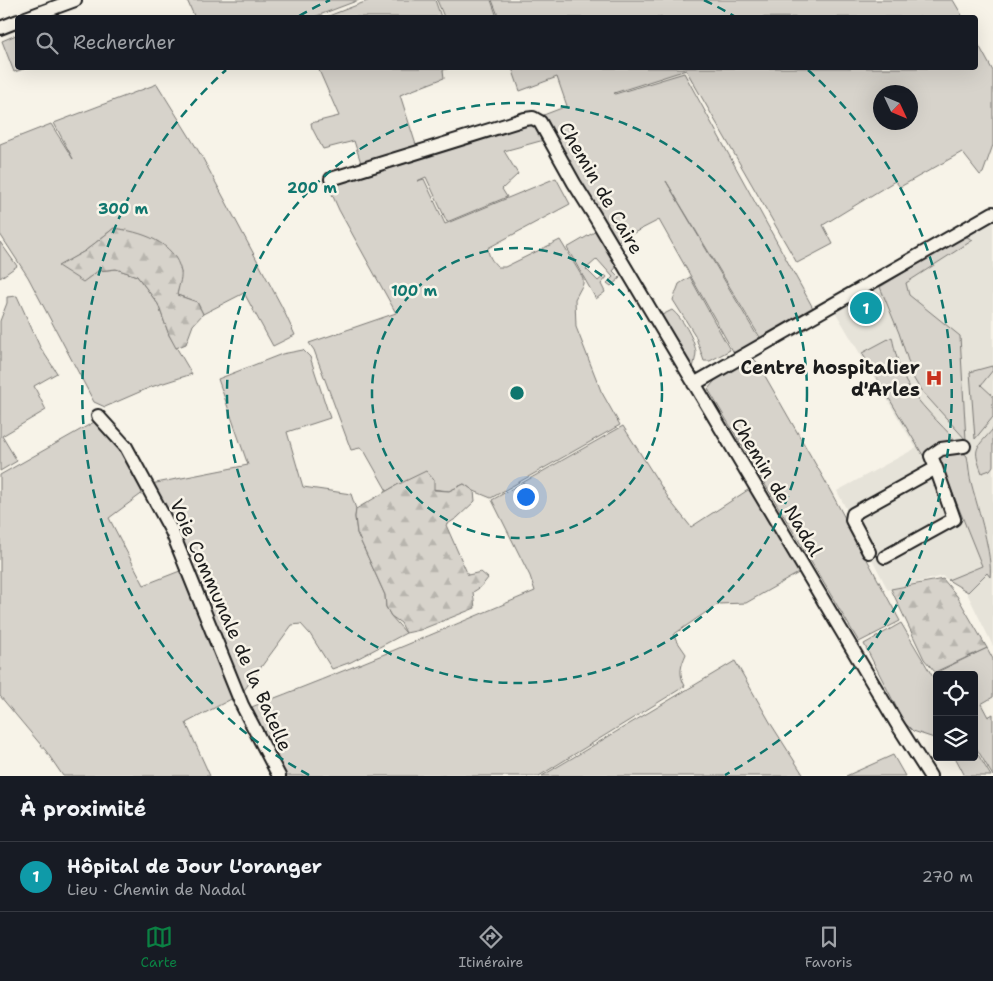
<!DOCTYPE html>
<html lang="fr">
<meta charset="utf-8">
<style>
:root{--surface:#171b24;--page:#20242c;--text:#f1f3f6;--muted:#9ea1a6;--line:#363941;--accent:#0b8043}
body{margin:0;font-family:"Shantell Sans",sans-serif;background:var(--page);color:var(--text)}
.controls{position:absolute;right:15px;bottom:15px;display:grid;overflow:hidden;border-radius:5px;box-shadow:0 5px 20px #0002}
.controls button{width:45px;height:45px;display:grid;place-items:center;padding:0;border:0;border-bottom:1px solid var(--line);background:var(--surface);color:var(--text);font:25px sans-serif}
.compass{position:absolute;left:873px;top:85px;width:45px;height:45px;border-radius:50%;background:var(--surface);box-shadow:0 5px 20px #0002;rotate:134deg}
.you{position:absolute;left:525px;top:496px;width:18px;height:18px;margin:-12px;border:4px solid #fff;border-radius:50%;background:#1a73e8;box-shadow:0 0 0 8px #1a73e833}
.badge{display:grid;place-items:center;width:32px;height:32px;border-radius:50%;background:var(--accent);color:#fff;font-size:16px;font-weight:700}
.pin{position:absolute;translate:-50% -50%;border:2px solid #fff;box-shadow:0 1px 5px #0006}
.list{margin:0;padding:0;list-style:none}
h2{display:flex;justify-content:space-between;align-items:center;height:65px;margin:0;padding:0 20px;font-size:21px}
h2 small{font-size:16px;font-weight:400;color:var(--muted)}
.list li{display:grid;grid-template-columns:32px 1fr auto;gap:15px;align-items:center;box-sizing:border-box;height:70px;padding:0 20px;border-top:1px solid var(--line)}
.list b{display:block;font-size:19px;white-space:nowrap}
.list p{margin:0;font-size:16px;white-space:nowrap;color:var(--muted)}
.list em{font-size:16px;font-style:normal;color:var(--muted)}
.icon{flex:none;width:28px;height:28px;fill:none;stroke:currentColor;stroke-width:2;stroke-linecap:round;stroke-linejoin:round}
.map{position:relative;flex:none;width:993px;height:776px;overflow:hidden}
.search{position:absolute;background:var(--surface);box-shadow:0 5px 20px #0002;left:15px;right:15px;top:15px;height:55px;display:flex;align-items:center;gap:12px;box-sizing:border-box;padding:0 18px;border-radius:5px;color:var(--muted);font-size:19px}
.sheet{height:135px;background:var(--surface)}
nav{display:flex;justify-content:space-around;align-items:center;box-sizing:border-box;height:70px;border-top:1px solid var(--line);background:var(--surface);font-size:14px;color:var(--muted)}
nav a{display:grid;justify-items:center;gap:2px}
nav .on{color:var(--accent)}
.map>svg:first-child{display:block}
.built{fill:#e6e3d9}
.green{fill:#d7d3cb;stroke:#7a7874;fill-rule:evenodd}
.forest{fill:url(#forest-firs);stroke:#7a7874}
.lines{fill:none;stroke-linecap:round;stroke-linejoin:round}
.minor-casing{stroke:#1c1c1c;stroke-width:16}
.minor{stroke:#f7f3e8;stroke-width:12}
.ring{fill:none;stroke:#0f766e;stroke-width:2.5;stroke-dasharray:9 6}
.labels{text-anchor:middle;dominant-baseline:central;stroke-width:5;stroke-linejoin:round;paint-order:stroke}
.street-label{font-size:19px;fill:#1c1c1c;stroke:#f7f3e8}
.poi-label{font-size:19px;font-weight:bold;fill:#1c1c1c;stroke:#f7f3e8;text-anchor:end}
.centre{fill:#0f766e;stroke:#f7f3e8;stroke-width:2.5}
.ring-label{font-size:15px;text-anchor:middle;font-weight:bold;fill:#0f766e;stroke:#f7f3e8;stroke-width:5;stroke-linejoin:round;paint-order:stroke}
</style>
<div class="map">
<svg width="993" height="776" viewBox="0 0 993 776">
<defs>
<pattern id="forest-firs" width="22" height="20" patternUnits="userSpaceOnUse" patternTransform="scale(1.25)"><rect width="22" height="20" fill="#d7d3cb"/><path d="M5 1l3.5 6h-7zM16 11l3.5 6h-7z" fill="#b8b5ae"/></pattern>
</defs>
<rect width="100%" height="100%" fill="#f7f3e8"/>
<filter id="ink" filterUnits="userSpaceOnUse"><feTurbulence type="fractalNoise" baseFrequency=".02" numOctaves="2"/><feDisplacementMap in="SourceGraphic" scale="10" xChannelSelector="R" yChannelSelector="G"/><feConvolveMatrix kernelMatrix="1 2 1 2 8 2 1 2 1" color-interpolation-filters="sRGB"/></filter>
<g filter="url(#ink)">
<path class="built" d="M993 216V646L966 591 942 576 888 590 837 491 916 448 833 308Z"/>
<path class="green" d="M187 0H359L314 17 195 18Z
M370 0H435L441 17H326Z
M437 0H491L497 17H444Z
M492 0H953L963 17 499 18Z
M16 35 18 68H27L14 72 2 41Z
M976 40 993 71V145L983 173 980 175 962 152 900 187 895 181 823 225 833 244 797 263 686 70 614 93 615 94 684 73 813 308 761 339 666 181 759 339 734 353 659 220 618 241 541 116 567 106 557 77 520 91 512 68H976ZM880 92H910V122H880Z
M318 68H450L443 70 444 78 400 95 417 148 362 166 354 141 323 149 312 128 311 123 339 116Z
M157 84 201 155 282 307 295 335 273 346 244 293 203 314 197 302 177 295 181 272 114 228 85 251 59 266 98 271 116 269 137 276 158 304 169 335 192 374 151 387 105 407 94 402 28 277 0 234V144L51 124 73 159 54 123Z
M531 121 540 129 544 140 504 151 518 174 502 189 507 197 447 222 426 177 417 181 424 179 445 224 556 178 570 204 488 248C488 256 492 261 498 267H505L560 240 583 278V284L575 299 576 327 601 391 620 425 491 498 474 491 464 484 449 491 397 485 387 491 365 452 360 448 351 450 314 350 309 343 396 313 339 210 327 183Z
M598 230 618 265 613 271 620 278 611 286 607 283 613 277 597 259 586 269 598 281 605 275 607 277 601 284 605 292 596 299 567 248Z
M965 236 973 240 906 283 909 295 960 336 966 440 920 389 914 379 899 333 880 287Z
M0 242 17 266 0 278Z
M690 277 730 350 710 361H704L695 335 673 300 679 284Z
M17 296 40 347 57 373 34 386 46 410 2 436 17 461 0 471V321L7 303V297Z
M672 310C682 318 694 338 696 352 696 357 694 363 693 368L699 374V377L694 381 658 317Z
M892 337C895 352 899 368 906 382 918 404 940 423 957 442L940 443 924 457 862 353Z
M303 350 310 357 330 418 287 432 303 487 351 494 356 509 355 517 357 533 385 595 386 607 391 616 406 633 351 662 332 669 310 634 301 624 292 625 242 693 218 627 195 572 151 484 248 465 218 379 282 354Z
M752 357 757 362 824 479 900 621 859 642 708 389 718 377Z
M992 366 993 370 981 385 993 396V417L975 439 970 372Z
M96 421 115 439 144 492 109 518 144 585 185 569 235 697 186 723 210 776H63L46 751 0 696V475Z
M623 426 671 502 691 527 751 488 802 571 746 603 718 604 673 635 686 654C681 666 678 673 685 686L539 776H287L249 708C346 671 440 631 535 591L530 576 492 500Z
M993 429V466L990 470 982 473C972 447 976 449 993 429Z
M961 451 967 456C969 466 969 476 972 486 978 508 993 557 990 577L987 573 968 592 948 580 982 566 939 459 946 452Z
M901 623 937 684V739L913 731 904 722 864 644Z
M987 648 993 659V697L981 704 988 717 993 714V776L974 744V675H937V677L935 673Z
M735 661 771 724 804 776H542Z
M974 748 991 776H965L955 757H974Z
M893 755 905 776H846Z"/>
<path class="forest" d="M114 228C140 232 175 241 181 272 182 279 178 288 177 295L197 302 203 314 193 325 186 344 176 348 169 335 158 304 137 276 116 269 98 271 83 282 58 266 85 251Z
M426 471 434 480V490L449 491 464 484 474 491 475 501 457 518 446 525 468 575 481 572 488 578 481 587 473 592 475 608 420 630 406 633 401 623 391 616 386 607 385 595 357 533 355 517 356 509 397 485Z
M943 579 957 596 987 648 935 672 924 659 891 589Z"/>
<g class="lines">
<g class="minor-casing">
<path id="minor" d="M26 18 75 0
M0 28 18 21
M331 179 525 119 533 118 540 122 574 183 594 215 897 724 930 776
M694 384 993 213
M98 416 126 447 172 532 242 705 279 776
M869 552 852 520 853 514 936 468 931 456 941 449 964 446
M885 557 954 519 936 468"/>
</g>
<use href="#minor" class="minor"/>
</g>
</g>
<g class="ring">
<circle cx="517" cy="393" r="145"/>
<circle cx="517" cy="393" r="290"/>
<path d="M309 775A435 435 0 0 1 226 70M299 16A435 435 0 0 1 330 0M704 0A435 435 0 0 1 734 16M808 70A435 435 0 0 1 725 775"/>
</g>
<defs>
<g id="hospital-bare" transform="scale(1.35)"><path d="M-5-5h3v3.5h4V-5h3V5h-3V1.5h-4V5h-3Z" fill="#c8321e" stroke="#f7f3e8" stroke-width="2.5" paint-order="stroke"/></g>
</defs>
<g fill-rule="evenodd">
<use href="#hospital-bare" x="934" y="378"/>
</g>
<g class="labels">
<g class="street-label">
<text transform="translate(601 188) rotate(60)">Chemin de Caire</text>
<text transform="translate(777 487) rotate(59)">Chemin de Nadal</text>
<text transform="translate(231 625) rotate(66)">Voie Communale de la Batelle</text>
</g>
<g class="poi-label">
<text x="920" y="367">Centre hospitalier<tspan x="920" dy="22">d'Arles</tspan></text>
</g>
</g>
<circle cx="517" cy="393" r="8" class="centre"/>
<g class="ring-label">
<text x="312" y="193">200 m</text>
<text x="123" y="214">300 m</text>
<text x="414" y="296">100 m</text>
</g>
</svg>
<div class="controls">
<button><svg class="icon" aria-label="locate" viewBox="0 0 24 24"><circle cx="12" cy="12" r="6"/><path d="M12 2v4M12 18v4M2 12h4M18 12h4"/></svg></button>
<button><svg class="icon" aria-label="layers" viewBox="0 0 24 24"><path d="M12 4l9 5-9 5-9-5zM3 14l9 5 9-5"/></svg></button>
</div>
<svg class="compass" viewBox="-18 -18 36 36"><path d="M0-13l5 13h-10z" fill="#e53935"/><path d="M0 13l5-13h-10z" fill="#9ea1a6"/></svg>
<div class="you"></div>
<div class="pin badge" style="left:866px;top:308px;background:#0f9aa8">1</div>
<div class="search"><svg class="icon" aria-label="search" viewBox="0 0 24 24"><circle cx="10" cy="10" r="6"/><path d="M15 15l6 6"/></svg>Rechercher</div>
</div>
<section class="sheet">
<h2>À proximité<small></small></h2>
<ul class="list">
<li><span class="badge" style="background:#0f9aa8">1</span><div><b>Hôpital de Jour L'oranger</b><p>Lieu · Chemin de Nadal</p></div><em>270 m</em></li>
</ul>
</section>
<nav>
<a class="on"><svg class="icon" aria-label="map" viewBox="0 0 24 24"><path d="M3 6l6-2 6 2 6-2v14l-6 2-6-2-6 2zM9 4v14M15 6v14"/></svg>Carte</a>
<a><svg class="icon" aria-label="directions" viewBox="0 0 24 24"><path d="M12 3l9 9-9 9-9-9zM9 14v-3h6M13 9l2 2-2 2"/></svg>Itinéraire</a>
<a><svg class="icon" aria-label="saved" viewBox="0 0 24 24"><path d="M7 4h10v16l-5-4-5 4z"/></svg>Favoris</a>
</nav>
